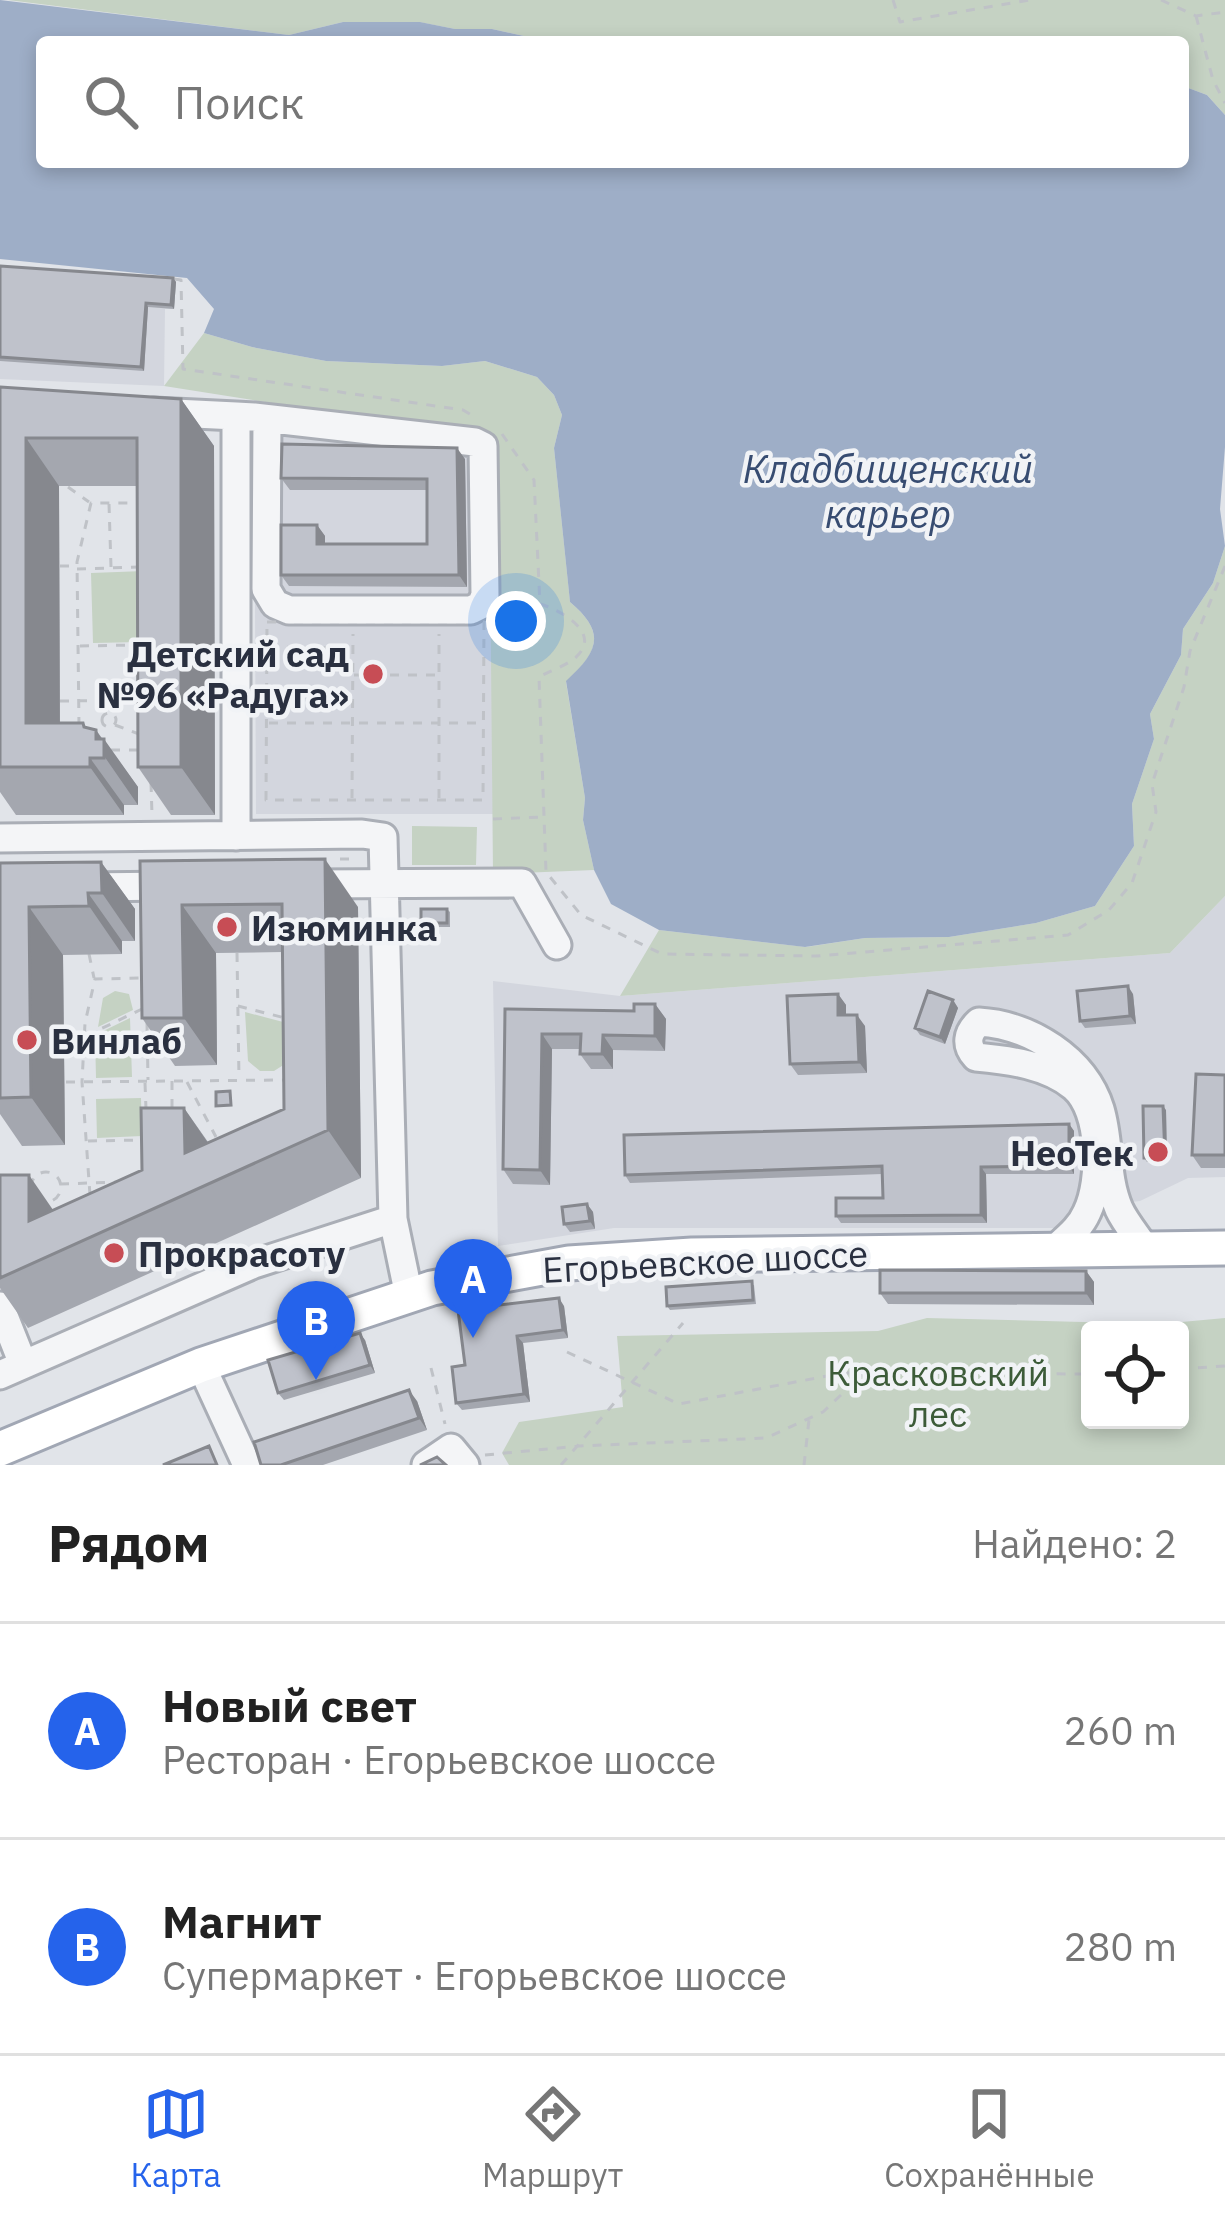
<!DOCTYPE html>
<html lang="ru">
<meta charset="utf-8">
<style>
:root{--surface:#fff;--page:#f6f6f6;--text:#222;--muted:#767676;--line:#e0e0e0;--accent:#2563eb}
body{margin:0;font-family:"IBM Plex Sans",sans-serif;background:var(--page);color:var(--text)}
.controls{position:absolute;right:36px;bottom:36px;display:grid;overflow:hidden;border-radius:12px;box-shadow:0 6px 18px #0003}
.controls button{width:108px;height:108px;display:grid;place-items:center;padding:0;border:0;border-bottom:3px solid var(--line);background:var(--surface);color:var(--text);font:60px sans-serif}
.you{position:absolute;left:516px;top:621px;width:42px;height:42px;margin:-30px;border:9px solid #fff;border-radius:50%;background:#1a73e8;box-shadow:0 0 0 18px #1a73e833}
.badge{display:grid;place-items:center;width:78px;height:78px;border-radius:50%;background:var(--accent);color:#fff;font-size:39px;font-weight:700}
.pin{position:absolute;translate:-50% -99px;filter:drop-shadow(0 3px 6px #0008)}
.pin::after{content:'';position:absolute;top:63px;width:42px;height:36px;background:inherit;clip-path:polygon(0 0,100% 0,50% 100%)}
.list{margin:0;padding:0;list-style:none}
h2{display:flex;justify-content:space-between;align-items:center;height:156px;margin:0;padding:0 48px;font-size:51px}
h2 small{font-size:39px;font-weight:400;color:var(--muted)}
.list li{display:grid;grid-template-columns:78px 1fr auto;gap:36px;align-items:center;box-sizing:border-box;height:216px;padding:0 48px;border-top:3px solid var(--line)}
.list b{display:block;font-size:45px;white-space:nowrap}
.list p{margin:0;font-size:39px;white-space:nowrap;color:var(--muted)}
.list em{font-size:39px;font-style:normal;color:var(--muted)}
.icon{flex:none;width:66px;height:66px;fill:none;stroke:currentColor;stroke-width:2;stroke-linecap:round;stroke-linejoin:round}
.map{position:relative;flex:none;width:1225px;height:1465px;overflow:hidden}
.search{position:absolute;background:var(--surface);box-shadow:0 6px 18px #0003;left:36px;right:36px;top:36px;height:132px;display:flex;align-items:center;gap:30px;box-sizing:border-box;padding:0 42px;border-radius:12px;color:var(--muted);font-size:45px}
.sheet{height:588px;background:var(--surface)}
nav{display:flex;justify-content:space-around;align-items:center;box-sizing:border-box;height:168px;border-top:3px solid var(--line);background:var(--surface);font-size:33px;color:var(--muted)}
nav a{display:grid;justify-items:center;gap:6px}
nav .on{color:var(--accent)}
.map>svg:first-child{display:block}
.built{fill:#d3d6de}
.green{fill:#c5d2c3;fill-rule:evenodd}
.water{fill:#9eaec7}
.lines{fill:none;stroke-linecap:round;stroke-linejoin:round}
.minor-casing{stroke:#aaaeb6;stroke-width:33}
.major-casing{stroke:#a1a7b4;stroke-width:39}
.path{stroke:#bfc2c7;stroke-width:3;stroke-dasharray:9 9;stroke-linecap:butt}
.minor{stroke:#f4f5f7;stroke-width:27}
.major{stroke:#fff;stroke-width:33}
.wall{fill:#a4a7af}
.shaded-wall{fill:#86888e}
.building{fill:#bfc2cb;stroke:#86888e;stroke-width:3}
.poi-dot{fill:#c74d55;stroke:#f1f3f6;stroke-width:4.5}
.labels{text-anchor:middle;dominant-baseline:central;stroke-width:9;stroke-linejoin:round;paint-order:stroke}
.poi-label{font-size:36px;font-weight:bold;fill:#2a3040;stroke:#f1f3f6;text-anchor:start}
.street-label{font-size:36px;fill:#2a3040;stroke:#f1f3f6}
.park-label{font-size:36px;fill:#3c5b38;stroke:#f1f3f6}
.water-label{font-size:39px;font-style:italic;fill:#374c71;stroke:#f1f3f6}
</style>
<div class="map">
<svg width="1225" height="1465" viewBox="0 0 1225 1465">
<rect width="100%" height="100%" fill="#e1e4e9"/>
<path class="built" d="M0 269 176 282 174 309H165L164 386 0 379Z
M254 400 477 435 490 444 493 814H256Z
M1225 896V1177L1188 1178 1140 1201 1076 1209 1068 1228H614L498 1246 493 981 620 996 1170 953Z"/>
<path class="green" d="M8 0H1225V115L1207 95 1183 86V42H551L492 29H455L419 22H343L289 35Z
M204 333 252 347 326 361 442 366 485 361 537 377 554 395 562 415 554 448 570 602C607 633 598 652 566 682L585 798 583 820 594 870 493 874 489 444 476 435 164 386Z
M1225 546V896L1170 953 620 996 659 930 806 947 865 938 949 937 1036 923 1095 906 1134 846 1132 804 1154 739 1150 714 1181 655 1183 629 1213 583Z
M144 571 140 642 93 643 91 573Z
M412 826 477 827 476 865H412Z
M115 991 129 994 133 1010 98 1027 103 998Z
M245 1012 287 1023 285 1064 274 1071H260L248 1061Z
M130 1018 132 1077 96 1078 95 1035Z
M141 1098 142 1136 97 1138 96 1099Z
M927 1318 1160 1324 1225 1318V1465H509L502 1453 519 1422 623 1407 617 1336 878 1331ZM1090 1330H1180V1420H1090Z"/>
<path class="water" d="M0 0 289 35 343 22H420L455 29H492L551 42H42V162H1183V86L1207 95 1225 115V447L1220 509 1225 546 1213 583 1183 629 1181 655 1150 714 1154 739 1132 804 1134 846 1095 906 1036 923 949 937 865 938 805 947 659 930 611 904 594 870 583 820 585 798 566 681C598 652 607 633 570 602L554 448 562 415 554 395 537 377 485 361 442 366 326 361 252 347 204 333 214 309 187 278 0 259Z"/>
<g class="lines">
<g class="minor-casing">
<path id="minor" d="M154 412 236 416V836
M236 416 254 417 475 442 483 446 485 595 481 605 471 610H289L275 604 266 589 267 419
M0 838 362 834 383 837 393 1219 409 1296
M310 884 522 883 557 945
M82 887 176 886
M1056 1248C1068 1237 1080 1228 1087 1212 1102 1181 1102 1111 1074 1087 1048 1065 1009 1060 976 1057 965 1045 967 1033 979 1022 1029 1025 1084 1058 1100 1109 1110 1142 1105 1176 1119 1209 1125 1222 1136 1235 1144 1247
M0 1306 23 1364
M201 1365 247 1465
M0 1375 254 1264 393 1219
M426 1465 451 1448 465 1465"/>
</g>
<g class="major-casing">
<path id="major" d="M0 1449 201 1365 432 1288 569 1263 692 1255 1225 1248"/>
</g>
<path class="path" d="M893 0 900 22 1030 0
M1161 0 1196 16 1225 12
M1196 16 1213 80 1225 103
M174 279 181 280 183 369 463 410 473 416
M502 434 534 480 540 604C560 610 604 633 575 658 565 666 550 671 539 677L546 872 581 915 662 954 816 956 1068 935 1109 910 1132 883 1156 812 1152 784 1184 687 1190 651 1225 566
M68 487 89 502
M109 504 111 567
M60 566H76
M77 569 139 567
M267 622H484L483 800H266Z
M80 646 137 645
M269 647 349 648
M354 675H439
M60 701 140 700
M102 720a7 7 0 1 1 14 0a7 7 0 1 1-14 0Z
M269 723H481
M115 725 139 734
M79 726 77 562 91 503H138
M111 750H137
M151 783 152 815
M352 798 353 634
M439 798V634
M493 819 541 817
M340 859H353
M237 953 239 1079
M89 954 94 978
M238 1006 285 1018
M147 1023 148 1080
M86 1036 142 1009
M172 1081V1108
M66 1082 284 1080
M187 1082 216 1137
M145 1083 146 1109
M88 1141 140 1140
M31 1187a15 15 0 1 1 30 0a15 15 0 1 1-30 0Z
M60 1184 119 1182
M90 1195 82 1082 85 1023 95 979 144 978
M567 1352 679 1404 843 1373 1090 1374
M431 1368 445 1424
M1180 1369 1225 1366
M485 1455 579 1446 766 1438 823 1412 862 1375
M561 1465 683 1323
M804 1465 809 1420"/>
<use href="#minor" class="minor"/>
<use href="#major" class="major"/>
</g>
<path class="wall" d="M0 266 173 278 176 282 174 309 148 307 144 371 0 361Z
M0 387 181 399 214 446 215 815H171L138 767V486H59L60 723H83L87 728 96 730 138 787V805H124V815H16L0 792Z
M465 459 467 587 289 586 281 575 317 525 325 536V544H427V490H290L281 478Z
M140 861 358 907 361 1178 28 1328 0 1288V1175L53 1210 142 1170 184 1108 208 1142 284 1109 283 952 216 953 217 1065 175 1066 142 1018Z
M101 862 135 909V941H122V954L63 955 65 1145 22 1146 0 1114V863Z
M447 909 450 912V927H424L421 923Z
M838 994 846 1005V1015L865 1026 867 1073 798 1075 790 1064Z
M1133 994 1136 1024 1085 1028 1080 1021Z
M953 1000 958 1008 945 1044 920 1035 915 1028Z
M655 1004 666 1019 665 1051 613 1050V1069H591L580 1054V1049H552L550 1185 513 1184 503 1169 505 1009 634 1011Z
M1225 1075V1168H1201L1192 1155Z
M1166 1110 1167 1162H1147L1144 1158Z
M1069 1124 1074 1131V1174H986L987 1223H841L836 1216 883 1198 882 1174 630 1183 625 1175Z
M587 1204 593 1212 595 1229 570 1232 564 1224Z
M1086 1271 1094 1282V1305L888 1304 880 1293Z
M754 1285 756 1304 670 1310 667 1306Z
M564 1306 568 1338 523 1343 530 1402 462 1410 456 1403 465 1365Z
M365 1340 375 1373 284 1400 278 1393Z
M417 1401 427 1430 323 1465H261Z"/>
<path class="shaded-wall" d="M173 278 176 282 174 309 171 305Z
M146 303 148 307 144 371 141 367Z
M181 399 214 446 215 815 181 767Z
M26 438 59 486 60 767 26 723Z
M457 448 465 459 467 587 459 575Z
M317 525 325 536V555L317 544Z
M83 723 104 752 96 739V730L104 742V739L138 787V805L84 727Z
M90 758 124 805V815L90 767Z
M325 859 358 907 361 1178 328 1130Z
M101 862 135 909V941L102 893Z
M88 893 122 941V954L89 906Z
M182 905 216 953 217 1065 184 1018Z
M29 907 63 955 65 1145 31 1097Z
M1128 986 1133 994 1136 1024 1130 1016Z
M838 994 846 1005V1027L838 1015Z
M953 1000 958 1008 945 1044 940 1037Z
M655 1004 666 1019 665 1051 655 1036Z
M857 1015 865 1026 867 1073 859 1062Z
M542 1034 552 1049 550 1185 540 1170Z
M603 1035 613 1050V1069L602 1054Z
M1163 1106 1166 1110 1167 1162 1165 1158Z
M184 1108 217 1156 185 1153Z
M1069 1124 1074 1131V1174L1069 1166Z
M981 1167 986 1174 987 1223 981 1215Z
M29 1175 62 1223 29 1221Z
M587 1204 593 1212 595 1229 590 1221Z
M1086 1271 1094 1282V1305L1086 1293Z
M559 1298 564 1306 568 1338 563 1330Z
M360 1333 365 1340 375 1373 370 1365Z
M517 1336 523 1343 530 1402 524 1394Z
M409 1390 417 1401 427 1430 419 1418Z"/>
<path class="building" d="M0 266 173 278 171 305 146 303 141 367 0 357Z
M0 387 181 399V767H138L137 438H26V723H83L84 727 96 730V739H104V758H90V767H0Z
M282 444 457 448 459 575H281V525H317V544H427V479L281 478Z
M325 859 328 1130 0 1278V1175H29V1221L142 1170 141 1108H184L185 1153 284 1109 282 904 182 905 184 1018H142L140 861Z
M101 862 102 893H88L89 906 29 907 31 1097 0 1098V863Z
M421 909H447V923H421Z
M1128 986 1130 1016 1080 1021 1077 991Z
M928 991 953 1000 940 1037 915 1028Z
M838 994V1015H857L859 1062 790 1064 787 996Z
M634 1004H655V1036L603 1035 602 1054H580L581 1034H542L540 1170 503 1169 505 1009 634 1011Z
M1196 1074 1225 1075V1155H1192Z
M230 1091 231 1105 216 1106V1092Z
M1143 1106H1163L1165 1158H1144Z
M1069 1124V1166L981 1167V1215L836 1216V1198H883L882 1166 625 1175 624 1135Z
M587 1204 590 1221 564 1224 562 1207Z
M880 1270 1086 1271V1293H880Z
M752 1281 753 1300 667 1306 666 1287Z
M559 1298 563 1330 517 1336 524 1394 456 1403 452 1367 465 1365 458 1310Z
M360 1333 370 1365 278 1393 268 1360Z
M409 1390 419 1418 281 1465H261L254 1442Z
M209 1446 217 1465H163Z
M437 1457 446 1465H420Z"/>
<g class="poi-dot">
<circle cx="373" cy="674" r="12"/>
<circle cx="227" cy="927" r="12"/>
<circle cx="27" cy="1040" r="12"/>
<circle cx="1158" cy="1152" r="12"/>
<circle cx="114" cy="1253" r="12"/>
</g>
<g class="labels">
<g class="poi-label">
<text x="349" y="653" text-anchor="end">Детский сад<tspan x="349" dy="41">№96 «Радуга»</tspan></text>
<text x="251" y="927">Изюминка</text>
<text x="51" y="1040">Винлаб</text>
<text x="1134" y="1152" text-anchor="end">НеоТек</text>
<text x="138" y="1253">Прокрасоту</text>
</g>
<g class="street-label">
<text transform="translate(705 1261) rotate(-3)">Егорьевское шоссе</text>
</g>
<g class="park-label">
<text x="938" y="1372">Красковский<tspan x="938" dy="41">лес</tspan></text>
</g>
<g class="water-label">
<text x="888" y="468">Кладбищенский<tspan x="888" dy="45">карьер</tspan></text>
</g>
</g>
</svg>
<div class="controls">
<button><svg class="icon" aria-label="locate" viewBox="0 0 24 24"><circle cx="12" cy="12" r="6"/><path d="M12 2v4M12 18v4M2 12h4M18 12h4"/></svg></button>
</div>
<div class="you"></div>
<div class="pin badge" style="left:473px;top:1338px">A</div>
<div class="pin badge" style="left:316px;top:1380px">B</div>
<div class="search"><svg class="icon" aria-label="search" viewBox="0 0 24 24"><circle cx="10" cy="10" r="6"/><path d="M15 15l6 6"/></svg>Поиск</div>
</div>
<section class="sheet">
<h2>Рядом<small>Найдено: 2</small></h2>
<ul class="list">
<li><span class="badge">A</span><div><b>Новый свет</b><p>Ресторан · Егорьевское шоссе</p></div><em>260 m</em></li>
<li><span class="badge">B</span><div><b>Магнит</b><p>Супермаркет · Егорьевское шоссе</p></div><em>280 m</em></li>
</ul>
</section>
<nav>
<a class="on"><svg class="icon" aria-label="map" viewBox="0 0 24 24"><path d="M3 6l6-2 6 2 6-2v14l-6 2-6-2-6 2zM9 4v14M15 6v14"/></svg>Карта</a>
<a><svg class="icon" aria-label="directions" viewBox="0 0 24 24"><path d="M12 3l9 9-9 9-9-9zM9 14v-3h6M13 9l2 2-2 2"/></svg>Маршрут</a>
<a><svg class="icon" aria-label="saved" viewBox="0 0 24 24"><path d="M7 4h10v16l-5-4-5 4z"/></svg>Сохранённые</a>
</nav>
